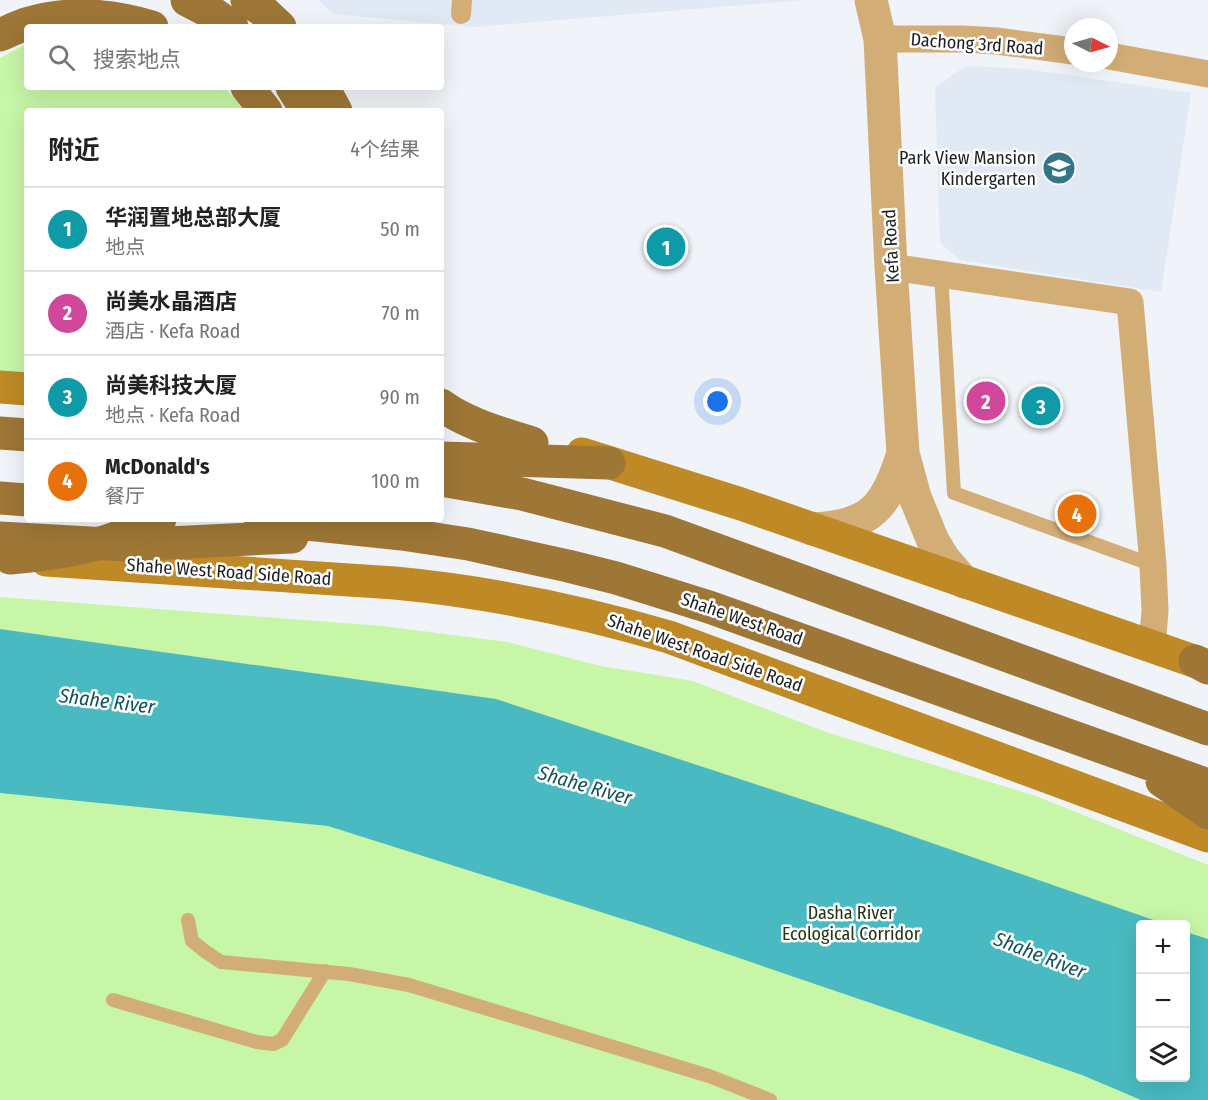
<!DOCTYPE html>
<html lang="zh">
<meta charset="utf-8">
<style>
:root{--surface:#fff;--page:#f2f2f2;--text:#222;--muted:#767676;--line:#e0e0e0;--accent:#2563eb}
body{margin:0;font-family:"Fira Sans Condensed","Noto Sans SC",sans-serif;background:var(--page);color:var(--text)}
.controls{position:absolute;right:18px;bottom:18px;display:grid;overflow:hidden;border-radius:6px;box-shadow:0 6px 24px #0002}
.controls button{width:54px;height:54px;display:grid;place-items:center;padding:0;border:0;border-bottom:2px solid var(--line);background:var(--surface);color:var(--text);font:30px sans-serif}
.compass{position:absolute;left:1064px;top:18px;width:54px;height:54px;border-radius:50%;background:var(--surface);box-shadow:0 6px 24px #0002;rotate:95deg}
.you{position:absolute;left:718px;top:402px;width:21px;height:21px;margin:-15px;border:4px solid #fff;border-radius:50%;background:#1a73e8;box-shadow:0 0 0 9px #1a73e833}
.badge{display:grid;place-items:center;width:39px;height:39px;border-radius:50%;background:var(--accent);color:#fff;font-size:20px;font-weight:700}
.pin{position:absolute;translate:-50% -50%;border:3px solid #fff;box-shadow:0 2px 6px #0006}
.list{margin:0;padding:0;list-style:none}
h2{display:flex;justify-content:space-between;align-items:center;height:78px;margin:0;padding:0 24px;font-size:26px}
h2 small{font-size:20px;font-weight:400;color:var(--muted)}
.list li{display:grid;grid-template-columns:39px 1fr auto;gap:18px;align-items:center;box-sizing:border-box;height:84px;padding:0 24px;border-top:2px solid var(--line)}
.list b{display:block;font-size:22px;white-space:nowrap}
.list p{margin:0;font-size:20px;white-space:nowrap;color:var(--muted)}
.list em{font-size:20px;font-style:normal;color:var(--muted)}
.icon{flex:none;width:33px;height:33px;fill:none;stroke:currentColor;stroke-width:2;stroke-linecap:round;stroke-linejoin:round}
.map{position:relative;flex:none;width:1208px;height:1100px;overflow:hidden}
.search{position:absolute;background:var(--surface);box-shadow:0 6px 24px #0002;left:24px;top:24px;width:420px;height:66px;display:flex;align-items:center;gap:15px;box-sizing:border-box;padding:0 21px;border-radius:6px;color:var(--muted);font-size:22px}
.panel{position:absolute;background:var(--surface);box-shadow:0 6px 24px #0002;left:24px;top:108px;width:420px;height:414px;border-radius:6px}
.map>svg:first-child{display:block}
.built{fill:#e0e9f4}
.green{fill:#c7f6a7;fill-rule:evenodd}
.water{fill:#49bac1}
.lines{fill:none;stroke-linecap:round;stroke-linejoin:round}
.service{stroke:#d2ad76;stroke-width:14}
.pedestrian{stroke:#d2ad76;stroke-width:20}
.minor{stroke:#d2ad76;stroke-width:27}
.tertiary{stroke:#d2ad76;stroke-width:33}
.secondary{stroke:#bf8926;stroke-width:33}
.primary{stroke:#9e7636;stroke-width:33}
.primary-bridge{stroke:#9e7636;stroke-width:33}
.labels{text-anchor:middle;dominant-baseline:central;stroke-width:5;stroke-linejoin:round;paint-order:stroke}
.street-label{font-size:18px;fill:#1d1e20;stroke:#fff}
.poi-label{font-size:18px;fill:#1d1e20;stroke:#fff;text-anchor:end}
.park-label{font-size:18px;fill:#233613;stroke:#fff}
.water-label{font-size:20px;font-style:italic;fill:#135458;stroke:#fff}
</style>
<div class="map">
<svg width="1208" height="1100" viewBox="0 0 1208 1100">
<rect width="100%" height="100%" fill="#f0f3f8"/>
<path class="built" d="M318 0H804L474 27 334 14Z
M966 66 1026 69 1191 93 1161 292 960 260 940 243 935 87Z"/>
<path class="green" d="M27 44V87H223L244 107 246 111H27V376L0 374V58L11 52Z
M0 597 383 626 507 642 601 666 693 681 829 733 1036 796 1208 865V1100H0ZM1140 924H1186V1078H1140Z"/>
<path class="water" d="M0 629 496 699 883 826 1165 924H1140V1078H1186V932L1208 939V1100H1141L1082 1075 648 927 328 826 0 793Z"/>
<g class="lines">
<path class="service" d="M941 274 954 493 1153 565
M188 920 192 941 206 952 221 962 349 974 409 985 709 1076 770 1100
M113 1000 257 1042 273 1044 282 1040 325 971"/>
<path class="pedestrian" d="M461 14 462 0"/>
<path class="minor" d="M880 39H962L997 41 1073 51
M1109 56 1208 74
M891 267 1130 302 1153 565 1155 611 1152 646"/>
<path class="tertiary" d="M871 0 880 39 891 267 903 453 915 497 933 541 944 559 964 582
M812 529C871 527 887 506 903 453"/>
<path class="secondary" d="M0 387 27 389
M582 454 741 504 1208 666
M46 560 395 583C490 592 577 610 669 637L1208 836"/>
<path class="primary" d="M187 0 214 14 232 27
M247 0 262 10 280 27
M0 35C9 31 17 27 26 24 67 11 112 15 152 27
M247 87 266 111
M292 87 307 111
M323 87 336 111
M441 405C467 424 501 433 532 443
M0 433 27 435
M441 458 609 463
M441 480 522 494 665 531 1208 729
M0 498 27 500
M260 519 402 534 468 544 568 566 616 578 709 607 1208 785
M0 538 126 545 292 537
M1195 661 1208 668
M1162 781 1208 813"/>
<path class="primary-bridge" d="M10 558C43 555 76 551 107 541 125 535 143 527 160 519"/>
</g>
<defs>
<g id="school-disc" transform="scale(1.725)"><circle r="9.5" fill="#357589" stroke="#fff"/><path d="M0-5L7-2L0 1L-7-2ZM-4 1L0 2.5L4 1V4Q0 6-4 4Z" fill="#fff"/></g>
</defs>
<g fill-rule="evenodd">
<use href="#school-disc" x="1059" y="168"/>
</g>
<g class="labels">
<g class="street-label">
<text transform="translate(977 44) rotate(4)">Dachong 3rd Road</text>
<text transform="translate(891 246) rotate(-93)">Kefa Road</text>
<text transform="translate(229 572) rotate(4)">Shahe West Road Side Road</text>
<text transform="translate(742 619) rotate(19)">Shahe West Road</text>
<text transform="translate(705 653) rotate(19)">Shahe West Road Side Road</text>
</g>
<g class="poi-label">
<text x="1036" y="158">Park View Mansion<tspan x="1036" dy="21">Kindergarten</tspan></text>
</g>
<g class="park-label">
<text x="851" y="913">Dasha River<tspan x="851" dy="21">Ecological Corridor</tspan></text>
</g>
<g class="water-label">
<text transform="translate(107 701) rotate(7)">Shahe River</text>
<text transform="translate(585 785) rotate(16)">Shahe River</text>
<text transform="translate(1040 955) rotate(21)">Shahe River</text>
</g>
</g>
</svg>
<div class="controls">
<button>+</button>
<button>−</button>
<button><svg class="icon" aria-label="layers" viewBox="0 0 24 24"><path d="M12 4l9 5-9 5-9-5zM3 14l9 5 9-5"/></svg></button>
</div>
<svg class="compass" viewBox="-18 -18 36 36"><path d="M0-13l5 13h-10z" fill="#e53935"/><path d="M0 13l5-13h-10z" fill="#767676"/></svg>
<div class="you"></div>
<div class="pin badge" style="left:666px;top:247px;background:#0f9aa8">1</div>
<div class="pin badge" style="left:986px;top:401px;background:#d1479c">2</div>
<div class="pin badge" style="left:1041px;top:406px;background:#0f9aa8">3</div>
<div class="pin badge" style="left:1077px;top:514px;background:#e8710a">4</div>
<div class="search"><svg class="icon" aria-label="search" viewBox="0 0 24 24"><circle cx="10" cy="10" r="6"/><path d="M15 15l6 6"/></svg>搜索地点</div>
<section class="panel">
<h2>附近<small>4个结果</small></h2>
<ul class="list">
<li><span class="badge" style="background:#0f9aa8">1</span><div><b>华润置地总部大厦</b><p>地点</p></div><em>50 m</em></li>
<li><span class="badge" style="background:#d1479c">2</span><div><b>尚美水晶酒店</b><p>酒店 · Kefa Road</p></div><em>70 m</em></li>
<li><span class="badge" style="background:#0f9aa8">3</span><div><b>尚美科技大厦</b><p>地点 · Kefa Road</p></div><em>90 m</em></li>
<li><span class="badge" style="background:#e8710a">4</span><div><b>McDonald's</b><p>餐厅</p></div><em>100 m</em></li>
</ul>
</section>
</div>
